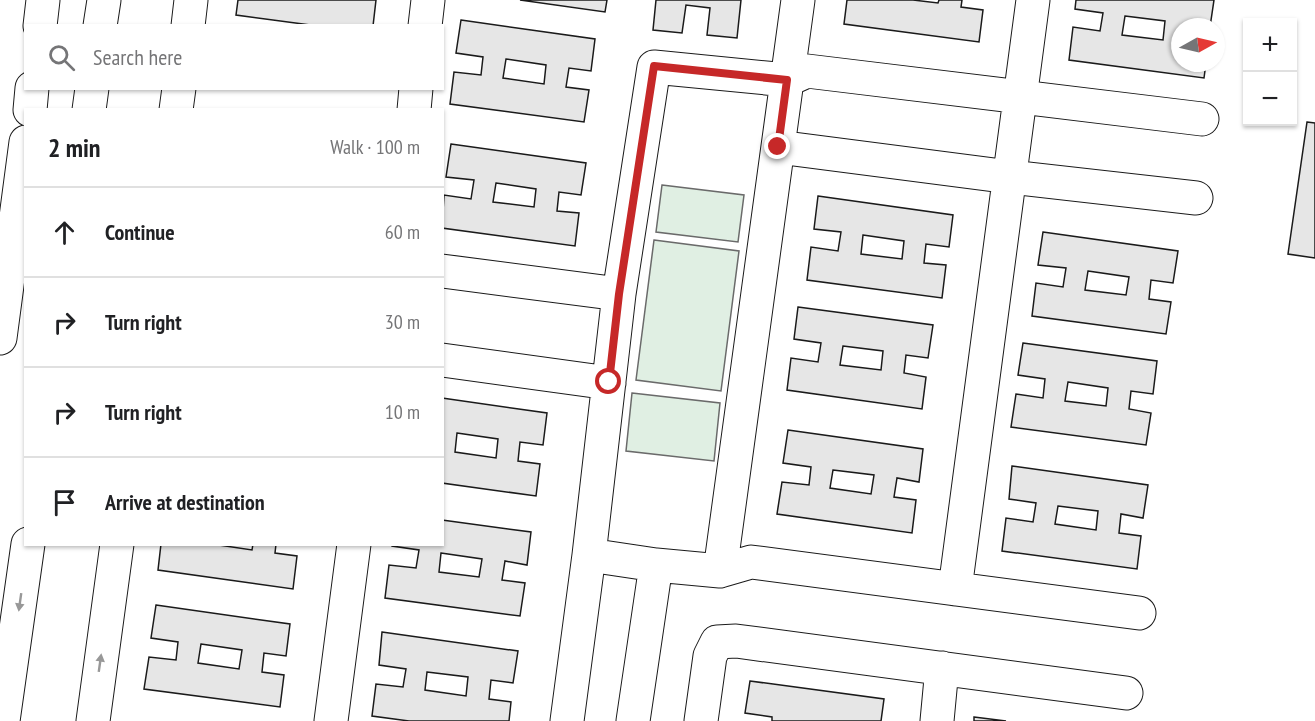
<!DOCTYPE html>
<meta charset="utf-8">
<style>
:root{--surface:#fff;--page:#f2f2f2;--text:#202124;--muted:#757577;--line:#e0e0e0}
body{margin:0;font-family:"PT Sans Narrow",sans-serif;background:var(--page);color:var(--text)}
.controls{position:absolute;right:18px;top:18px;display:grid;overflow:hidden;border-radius:0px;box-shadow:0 2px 4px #0004}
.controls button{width:54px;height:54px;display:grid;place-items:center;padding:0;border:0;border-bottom:2px solid var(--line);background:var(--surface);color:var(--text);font:30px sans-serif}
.compass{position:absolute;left:1171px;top:18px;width:54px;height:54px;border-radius:50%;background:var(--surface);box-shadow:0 2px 4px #0004;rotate:82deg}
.stop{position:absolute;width:18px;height:18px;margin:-14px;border:4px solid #c62828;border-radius:50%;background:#fff}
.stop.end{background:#c62828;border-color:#fff;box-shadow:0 2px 6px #0008}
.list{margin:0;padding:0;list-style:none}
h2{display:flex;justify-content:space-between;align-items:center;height:78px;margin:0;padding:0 24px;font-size:26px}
h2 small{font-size:20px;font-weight:400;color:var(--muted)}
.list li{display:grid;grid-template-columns:39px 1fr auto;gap:18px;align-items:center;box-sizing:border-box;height:90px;padding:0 24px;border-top:2px solid var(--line)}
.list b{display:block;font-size:22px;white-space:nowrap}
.list em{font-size:20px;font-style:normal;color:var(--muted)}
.icon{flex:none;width:33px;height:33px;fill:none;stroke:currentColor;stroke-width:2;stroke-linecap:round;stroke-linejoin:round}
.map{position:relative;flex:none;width:1315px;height:721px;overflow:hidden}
.search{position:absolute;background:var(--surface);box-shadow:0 2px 4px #0004;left:24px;top:24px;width:420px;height:66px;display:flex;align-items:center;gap:15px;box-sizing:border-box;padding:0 21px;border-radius:0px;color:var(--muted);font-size:22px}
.panel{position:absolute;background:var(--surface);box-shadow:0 2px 4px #0004;left:24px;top:108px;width:420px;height:438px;border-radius:0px}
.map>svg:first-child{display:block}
.green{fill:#e0efe3;stroke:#6a6a6a;stroke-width:1.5}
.building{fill:#e6e6e6;stroke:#1a1a1a;stroke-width:1.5;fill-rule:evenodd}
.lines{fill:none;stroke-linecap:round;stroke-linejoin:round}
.minor-casing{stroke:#1a1a1a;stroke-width:35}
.minor{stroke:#fff;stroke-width:33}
.oneway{fill:#989898}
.route{stroke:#c62828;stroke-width:8}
</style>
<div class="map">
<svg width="1315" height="721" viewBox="0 0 1315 721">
<rect width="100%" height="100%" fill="#fff"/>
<path class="green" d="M662 185 744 195 738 242 656 232Z
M654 240 739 251 721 391 636 380Z
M632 393 720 403 714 461 626 451Z"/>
<path class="building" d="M238 0H376L373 26H318L236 15Z
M520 0H607L605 12Z
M656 0H741L737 38 707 35 710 8 686 5 682 33 653 30Z
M847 0H913L938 3 939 0H962L961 7 983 10 979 42 844 24Z
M1076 0H1214L1210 27 1188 24V27H1180V63H1206L1204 78 1069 60 1073 27 1100 31 1103 13 1075 9ZM1125 16 1165 21 1163 40 1122 35Z
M461 20 595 39 591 71 569 68 566 87 589 90 584 122 450 104 454 72 481 75 483 57 456 53ZM506 59 546 65 544 84 503 78Z
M1307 122 1315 123V258L1288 254Z
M451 144 586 163 581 195 559 192 557 211 579 213 575 246 442 228 444 195 471 199 474 180 446 177ZM496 183 536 189 534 207 493 202Z
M818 196 953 215 949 247 926 244 924 263 946 265 942 298 807 280 811 247 838 251 841 232 814 229ZM863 235 904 241 902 259 861 254Z
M1043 232 1178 251 1173 283 1151 280 1149 299 1171 302 1166 334 1032 316 1036 283 1063 287 1066 268 1038 265ZM1088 271 1129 277 1126 295 1085 290Z
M798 307 933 325 928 358 906 355 904 373 926 377 922 409 787 390 791 358 818 362 821 343 794 339ZM843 346 883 351 881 370 840 365Z
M1023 343 1157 361 1153 394 1131 391 1129 409 1151 413 1146 445 1011 427 1016 394 1043 398 1045 379 1018 375ZM1068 382 1108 388 1106 406 1065 401Z
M442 398 547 413 543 445 520 442 518 461 540 464 536 496 442 483ZM457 433 498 439 496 458 455 452Z
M788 430 923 449 919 482 897 478 894 497 916 500 912 533 777 514 782 482 809 485 811 467 783 463ZM833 470 874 475 871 494 830 488Z
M1012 466 1148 485 1143 518 1121 514 1119 533 1141 536 1137 569 1002 551 1006 518 1033 522 1036 503 1009 499ZM1058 506 1098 511 1096 530 1055 524Z
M442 520 531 532 527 565 505 561 502 580 525 583 520 616 385 598 389 565 416 568 419 550 392 546V544H442ZM441 553 482 559 479 577 439 572Z
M161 544H212L252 550 253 544H276L275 553 297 556 293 589 158 570Z
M156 605 290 624 286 656 264 653 262 672 284 675 280 707 144 689 149 657 176 660 178 642 151 638ZM201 644 242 650 239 669 198 663Z
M382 632 518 651 513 683 491 680 489 699 511 702 509 721H409L372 716 376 684 403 687 406 669 379 665ZM427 672 468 677 466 696 425 690Z
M750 681 884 699 881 721H772V717L745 713Z
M974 717 1006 721H974Z"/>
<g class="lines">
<g class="minor-casing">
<path id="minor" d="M40 26 43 0
M100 26 104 0
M188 26 191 0
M425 26 428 0
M30 110 32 88
M89 110 92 88
M176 110 179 88
M414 110 416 88
M778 147 1010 177 1196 198
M442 271 619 294
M0 338 26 142
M442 360 609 383
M656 565 720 571 751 562 1139 613
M720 571 798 0
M955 589 1033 0
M3 721 28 544
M93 721 117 544
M331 721 354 544
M567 721 589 555
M633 721 656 565 589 555 619 294 654 67 787 80 807 71 1202 119
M701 721 710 656 717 642 736 641 1126 693
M937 721 942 668"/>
</g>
<use href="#minor" class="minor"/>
</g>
<defs><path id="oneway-solid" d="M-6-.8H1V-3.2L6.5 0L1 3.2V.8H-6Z" transform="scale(1.5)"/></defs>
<g class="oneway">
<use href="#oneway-solid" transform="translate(20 602) rotate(98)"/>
<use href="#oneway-solid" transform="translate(100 663) rotate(-82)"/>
</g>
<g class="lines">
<path class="route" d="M609 382 619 294 654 66 787 80 778 147"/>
</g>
</svg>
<div class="controls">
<button>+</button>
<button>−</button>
</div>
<svg class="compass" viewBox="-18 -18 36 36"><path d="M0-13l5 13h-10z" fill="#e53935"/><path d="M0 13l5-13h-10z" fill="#757577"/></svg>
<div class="stop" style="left:609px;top:382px"></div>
<div class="stop end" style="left:778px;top:147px"></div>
<div class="search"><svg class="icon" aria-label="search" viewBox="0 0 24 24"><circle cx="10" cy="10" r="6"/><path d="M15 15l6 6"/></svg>Search here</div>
<section class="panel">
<h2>2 min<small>Walk · 100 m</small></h2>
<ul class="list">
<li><svg class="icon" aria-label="ahead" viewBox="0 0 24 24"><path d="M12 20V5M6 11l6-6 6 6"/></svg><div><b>Continue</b></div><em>60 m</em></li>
<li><svg class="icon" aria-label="right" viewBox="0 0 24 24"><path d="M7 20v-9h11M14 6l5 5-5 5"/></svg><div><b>Turn right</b></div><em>30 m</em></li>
<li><svg class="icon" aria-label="right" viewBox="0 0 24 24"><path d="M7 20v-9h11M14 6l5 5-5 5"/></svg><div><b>Turn right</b></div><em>10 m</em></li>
<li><svg class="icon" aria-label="arrive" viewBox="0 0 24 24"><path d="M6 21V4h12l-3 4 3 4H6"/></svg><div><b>Arrive at destination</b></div></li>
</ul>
</section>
</div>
